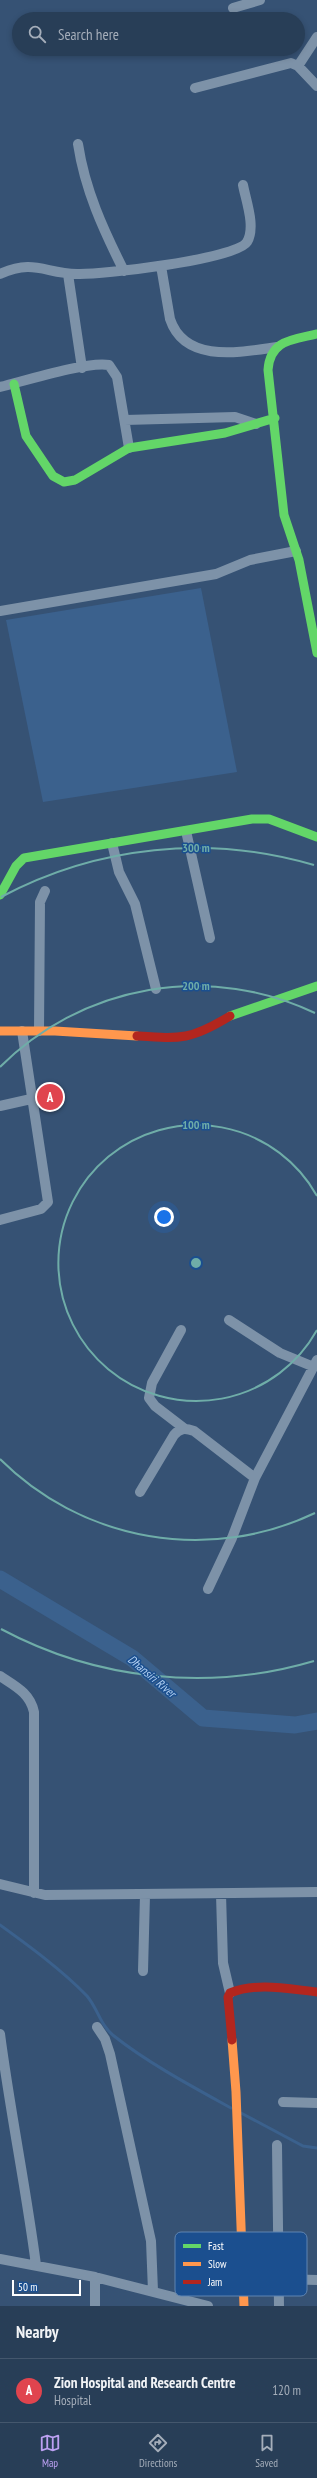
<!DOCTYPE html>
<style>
:root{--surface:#283e57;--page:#30455d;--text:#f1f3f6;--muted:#a5aeba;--line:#44576d;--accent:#bca0f2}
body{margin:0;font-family:"PT Sans Narrow",sans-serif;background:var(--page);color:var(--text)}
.scale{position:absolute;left:12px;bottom:10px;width:69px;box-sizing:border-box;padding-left:4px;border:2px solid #fff;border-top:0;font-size:11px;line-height:14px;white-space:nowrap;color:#fff;-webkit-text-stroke:3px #1b4f8f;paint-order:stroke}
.you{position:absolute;left:164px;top:1217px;width:14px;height:14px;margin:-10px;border:3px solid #fff;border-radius:50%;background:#1a73e8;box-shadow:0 0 0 6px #1a73e833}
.badge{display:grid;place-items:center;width:26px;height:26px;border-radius:50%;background:var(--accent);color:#fff;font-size:13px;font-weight:700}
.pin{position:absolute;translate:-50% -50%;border:2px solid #fff;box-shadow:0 1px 4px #0006}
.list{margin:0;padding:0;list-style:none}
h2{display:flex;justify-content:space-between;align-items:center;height:52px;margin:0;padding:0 16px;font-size:17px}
h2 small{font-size:13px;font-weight:400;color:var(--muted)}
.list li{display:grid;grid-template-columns:26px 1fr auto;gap:12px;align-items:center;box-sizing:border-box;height:64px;padding:0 16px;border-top:1px solid var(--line)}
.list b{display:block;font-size:15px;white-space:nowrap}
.list p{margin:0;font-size:13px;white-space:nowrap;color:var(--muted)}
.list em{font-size:13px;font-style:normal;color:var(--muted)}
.icon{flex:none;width:22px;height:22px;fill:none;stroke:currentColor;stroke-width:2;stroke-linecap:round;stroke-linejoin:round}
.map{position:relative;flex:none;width:317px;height:2306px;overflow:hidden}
.search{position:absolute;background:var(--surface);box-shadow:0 2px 6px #0003;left:12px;right:12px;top:12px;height:44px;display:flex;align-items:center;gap:10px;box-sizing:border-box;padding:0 14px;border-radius:22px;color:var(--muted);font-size:15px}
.sheet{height:116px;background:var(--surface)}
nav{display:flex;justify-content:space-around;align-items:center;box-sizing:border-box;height:56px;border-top:1px solid var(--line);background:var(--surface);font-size:11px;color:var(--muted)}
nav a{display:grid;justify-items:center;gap:2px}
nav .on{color:var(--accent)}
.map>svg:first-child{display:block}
.water{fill:#3b618d}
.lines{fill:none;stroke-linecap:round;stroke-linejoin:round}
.stream{stroke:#3b618d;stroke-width:3}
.river{stroke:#3b618d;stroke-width:17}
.street{stroke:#7d92a8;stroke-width:10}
.fast{stroke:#63d668;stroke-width:9}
.slow{stroke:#ff974d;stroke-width:9}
.jam{stroke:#b3261e;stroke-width:9}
.ring{fill:none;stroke:#6fada8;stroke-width:2}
.labels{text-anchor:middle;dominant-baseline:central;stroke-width:3;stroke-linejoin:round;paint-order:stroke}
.water-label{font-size:12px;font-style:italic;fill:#b5d3f5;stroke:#1b4f8f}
.key{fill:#1b4f8f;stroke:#5f84b1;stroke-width:1}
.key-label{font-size:11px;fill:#fff}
.centre{fill:#6fada8;stroke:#1b4f8f;stroke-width:2}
.ring-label{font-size:12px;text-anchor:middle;font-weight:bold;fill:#6fada8;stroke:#1b4f8f;stroke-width:3;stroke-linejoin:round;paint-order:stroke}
</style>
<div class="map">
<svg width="317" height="2306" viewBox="0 0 317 2306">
<rect width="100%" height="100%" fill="#365274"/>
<path class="water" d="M201 588 237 772 43 802 6 620Z"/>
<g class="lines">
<path class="stream" d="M0 1925C29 1946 62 1970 87 1996 98 2009 100 2025 114 2036 148 2063 193 2087 231 2108
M241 2113 303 2146 317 2148"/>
<path class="river" d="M0 1579 132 1658 203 1718 295 1725 317 1721"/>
<path class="street" d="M233 8 260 0
M298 66 317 37
M195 88 291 63 298 66 317 86
M78 144C85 190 103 229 124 271
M161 266 170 319C185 364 241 352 277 347
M0 274C34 259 44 273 77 274 101 275 237 259 247 242 256 227 246 201 243 185
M68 274 82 368
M0 387C24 381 87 361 109 365L117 377 129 448
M125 420 235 417 256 424
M0 611 216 574 250 560 296 551
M186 831 210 938
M112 843 119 872 135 904 156 989
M39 1031 40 902 45 891
M0 1106 31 1099
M0 1220 41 1209 48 1202 22 1031
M229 1320 280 1353 314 1367
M181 1330 152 1383 149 1398 155 1406 185 1429
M140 1492 174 1435C180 1428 185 1428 194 1431L255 1478
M208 1589 232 1538 255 1478 317 1360
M0 1676C15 1686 30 1693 34 1712V1893
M0 1884 45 1895 317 1892
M221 1894 223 1963 230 1993
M143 1971 145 1895
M97 2027 105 2039 110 2054 151 2241 153 2291
M0 2034C10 2111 26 2188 36 2265
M283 2102 317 2103
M277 2145 279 2306
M0 2259 95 2277 208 2306
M279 2279 317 2280
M95 2306V2277"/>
<path class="fast" d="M317 334C292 340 270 340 268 370L284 515 299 560 317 653
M14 384 26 436 53 476 64 482 75 480 129 448 225 433 275 418
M0 895 16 866 24 858 252 819H269L317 837
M230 1016 317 986"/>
<path class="slow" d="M0 1031H55L137 1036
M232 2040 236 2092 244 2306"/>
<path class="jam" d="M137 1036C181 1039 191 1040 230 1016
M232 2040 228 1997 230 1993C257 1982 288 1989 317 1992"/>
</g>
<g class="ring">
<path d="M317 1330A138 138 0 1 1 317 1196"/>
<path d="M315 1513A277 277 0 0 1 0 1459M0 1067A277 277 0 0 1 315 1013"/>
<path d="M314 1661A415 415 0 0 1 1 1629M1 897A415 415 0 0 1 314 865"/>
</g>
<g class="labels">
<g class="water-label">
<text transform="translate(152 1676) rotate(40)">Dhansiri River</text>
</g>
</g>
<rect x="175" y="2232" width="132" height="64" rx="6" class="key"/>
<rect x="183" y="2244" width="18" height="4" fill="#63d668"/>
<rect x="183" y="2262" width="18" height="4" fill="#ff974d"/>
<rect x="183" y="2280" width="18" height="4" fill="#b3261e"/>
<g class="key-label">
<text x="208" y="2250">Fast</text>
<text x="208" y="2268">Slow</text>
<text x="208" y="2286">Jam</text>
</g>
<circle cx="196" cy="1263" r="6" class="centre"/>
<g class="ring-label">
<text x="196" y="852">300 m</text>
<text x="196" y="990">200 m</text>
<text x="196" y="1129">100 m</text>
</g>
</svg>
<div class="scale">50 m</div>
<div class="you"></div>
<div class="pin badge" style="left:50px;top:1097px;background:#e0444e">A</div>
<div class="search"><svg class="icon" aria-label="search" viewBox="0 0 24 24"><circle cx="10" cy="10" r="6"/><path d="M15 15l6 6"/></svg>Search here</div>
</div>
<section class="sheet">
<h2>Nearby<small></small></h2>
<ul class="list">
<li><span class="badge" style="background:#e0444e">A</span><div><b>Zion Hospital and Research Centre</b><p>Hospital</p></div><em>120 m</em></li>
</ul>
</section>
<nav>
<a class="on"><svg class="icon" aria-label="map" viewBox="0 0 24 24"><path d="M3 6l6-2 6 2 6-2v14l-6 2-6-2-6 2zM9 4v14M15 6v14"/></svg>Map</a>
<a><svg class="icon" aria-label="directions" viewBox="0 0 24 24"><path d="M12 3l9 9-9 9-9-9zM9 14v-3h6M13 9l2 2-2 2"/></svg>Directions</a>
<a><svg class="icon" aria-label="saved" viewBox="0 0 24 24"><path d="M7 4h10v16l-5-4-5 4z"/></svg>Saved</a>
</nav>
